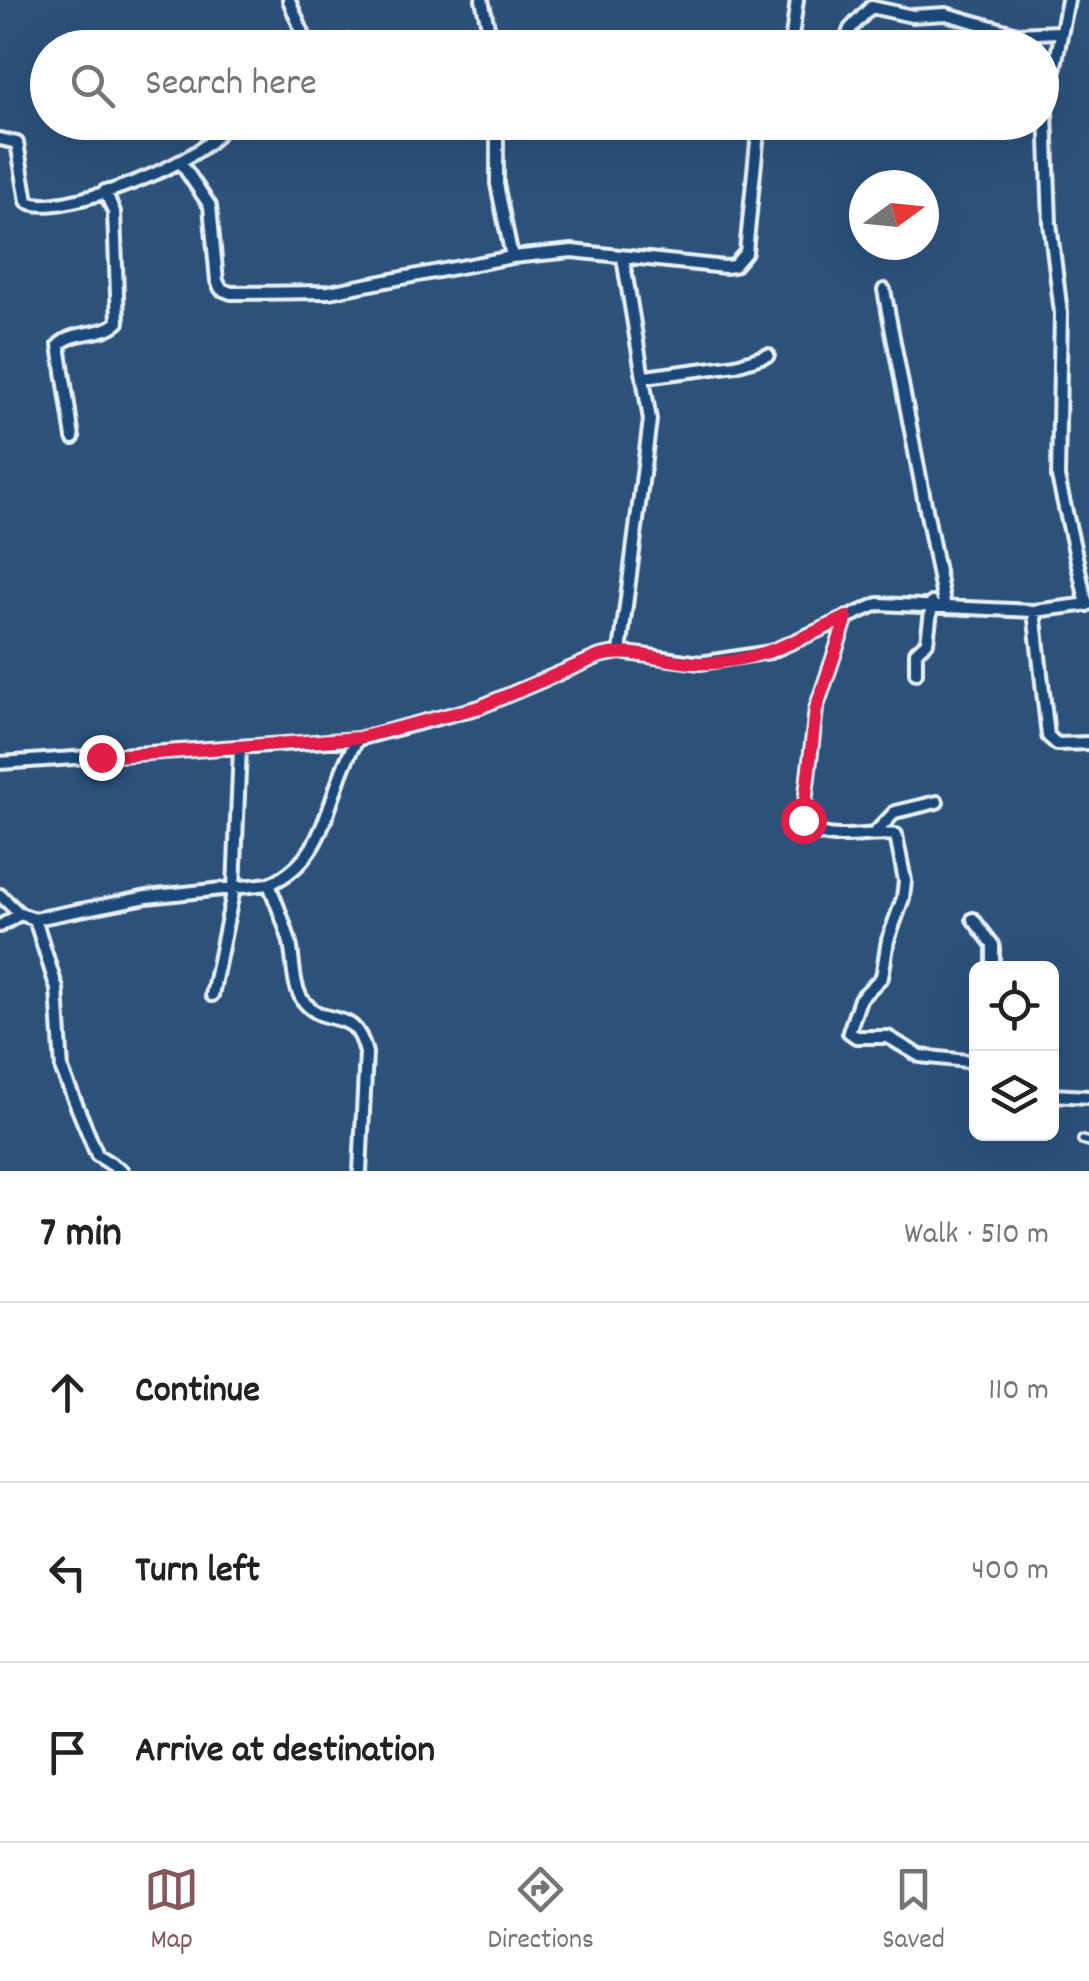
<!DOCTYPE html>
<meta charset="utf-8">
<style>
:root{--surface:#fff;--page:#f6f6f6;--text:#222;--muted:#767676;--line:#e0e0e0;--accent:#85585c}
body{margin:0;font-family:Dekko,sans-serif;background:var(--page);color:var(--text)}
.controls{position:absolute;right:30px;bottom:30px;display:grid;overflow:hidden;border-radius:15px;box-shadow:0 10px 40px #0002}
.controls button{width:90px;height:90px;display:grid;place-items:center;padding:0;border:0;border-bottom:2px solid var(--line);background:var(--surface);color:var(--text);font:50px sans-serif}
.compass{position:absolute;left:849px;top:170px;width:90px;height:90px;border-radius:50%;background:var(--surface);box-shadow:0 10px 40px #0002;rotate:75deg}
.stop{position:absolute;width:30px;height:30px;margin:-22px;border:8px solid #e11d48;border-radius:50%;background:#fff}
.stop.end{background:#e11d48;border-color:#fff;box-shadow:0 2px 10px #0008}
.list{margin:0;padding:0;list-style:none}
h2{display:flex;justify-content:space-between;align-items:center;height:130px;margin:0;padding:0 40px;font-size:42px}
h2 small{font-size:32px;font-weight:400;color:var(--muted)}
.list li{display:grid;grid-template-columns:65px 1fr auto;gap:30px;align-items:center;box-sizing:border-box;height:180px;padding:0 40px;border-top:2px solid var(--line)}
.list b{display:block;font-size:38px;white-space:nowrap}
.list em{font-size:32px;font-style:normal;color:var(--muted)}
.icon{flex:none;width:55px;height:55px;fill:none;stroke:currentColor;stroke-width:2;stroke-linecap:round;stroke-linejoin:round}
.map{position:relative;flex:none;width:1089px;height:1171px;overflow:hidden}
.search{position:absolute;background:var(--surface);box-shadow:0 10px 40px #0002;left:30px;right:30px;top:30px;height:110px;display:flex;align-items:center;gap:25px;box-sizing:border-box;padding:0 35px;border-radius:55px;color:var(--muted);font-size:38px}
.sheet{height:670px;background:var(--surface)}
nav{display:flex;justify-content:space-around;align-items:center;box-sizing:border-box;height:140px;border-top:2px solid var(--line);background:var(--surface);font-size:28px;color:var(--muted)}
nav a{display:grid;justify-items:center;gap:5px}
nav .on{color:var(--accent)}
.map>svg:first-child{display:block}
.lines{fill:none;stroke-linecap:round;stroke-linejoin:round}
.lane-casing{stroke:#e8f1f8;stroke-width:12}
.street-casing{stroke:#e8f1f8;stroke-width:18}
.lane{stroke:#1f4a7a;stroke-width:5}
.street{stroke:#1f4a7a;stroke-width:10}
.route{stroke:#e11d48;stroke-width:12}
</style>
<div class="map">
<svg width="1089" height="1171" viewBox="0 0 1089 1171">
<rect width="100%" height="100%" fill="#2c517b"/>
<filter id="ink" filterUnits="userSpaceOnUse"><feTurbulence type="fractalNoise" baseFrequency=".01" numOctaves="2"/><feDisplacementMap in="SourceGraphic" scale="20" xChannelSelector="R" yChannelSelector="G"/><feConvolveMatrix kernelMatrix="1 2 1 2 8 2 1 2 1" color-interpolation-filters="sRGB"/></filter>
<g filter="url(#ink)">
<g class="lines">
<g class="lane-casing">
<path id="lane" d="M1082 1140 1089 1142"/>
</g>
<g class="street-casing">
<path id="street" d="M289 0 309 48
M482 0 493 48
M1068 0 1046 111 1050 223 1061 313 1058 477 1087 605
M791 44 797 0
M787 47 800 43 820 48
M326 48 348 41 361 48
M843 48 850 29 871 7 912 16 946 14 1017 34 1058 32
M497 122V184L512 257
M0 139 17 143 27 201C49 221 221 159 224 122
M181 163 210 206 217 281 221 289 231 293 329 292 512 257 572 251 725 267 734 266 746 252 759 122
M884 290 944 603
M645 377 736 365 768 355
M73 438 59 345C74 329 102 337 118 322L114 212 105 191
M1034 611 1048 736 1057 744 1089 743
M847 617 816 709 803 820C819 848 869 830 896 835L905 881 903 898 888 940 882 977 860 999 849 1032 856 1037H888L920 1056 976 1062
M620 652 650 420 623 258
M916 673V652L927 642 932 603
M0 763 358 739
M874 834 895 812 937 802
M269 884C276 903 285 923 290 943 294 960 292 989 305 1003 328 1029 355 1005 366 1053L360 1171
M0 895 20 914 35 919 147 897 269 884C332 858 326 787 358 739L480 707 600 656 620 652 700 663 770 652 878 604 1034 611 1089 604
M35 919 57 989 62 1070 97 1155 122 1171
M973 919 993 945V968
M0 926 20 914
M212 995 234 888 240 748
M1052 1095 1089 1097"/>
</g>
<use href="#lane" class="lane"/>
<use href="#street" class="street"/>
</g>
</g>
<g class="lines" filter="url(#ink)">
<path class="route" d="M101 757 358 738 480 707 600 656C631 648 661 661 692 663 747 667 799 640 847 617L816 709 803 820"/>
</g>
</svg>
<div class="controls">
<button><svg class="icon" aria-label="locate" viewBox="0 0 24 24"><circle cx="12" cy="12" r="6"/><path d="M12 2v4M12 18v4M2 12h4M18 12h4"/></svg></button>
<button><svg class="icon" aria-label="layers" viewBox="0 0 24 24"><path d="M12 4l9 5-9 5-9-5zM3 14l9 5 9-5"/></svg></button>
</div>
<svg class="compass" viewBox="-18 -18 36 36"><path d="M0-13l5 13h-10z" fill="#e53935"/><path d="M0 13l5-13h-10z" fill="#767676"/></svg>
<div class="stop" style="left:803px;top:820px"></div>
<div class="stop end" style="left:101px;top:757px"></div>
<div class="search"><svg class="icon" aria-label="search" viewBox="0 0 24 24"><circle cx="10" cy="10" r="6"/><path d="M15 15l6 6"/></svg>Search here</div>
</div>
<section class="sheet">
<h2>7 min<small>Walk · 510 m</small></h2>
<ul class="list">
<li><svg class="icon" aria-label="ahead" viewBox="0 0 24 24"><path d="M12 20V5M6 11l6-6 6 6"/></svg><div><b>Continue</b></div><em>110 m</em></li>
<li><svg class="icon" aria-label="left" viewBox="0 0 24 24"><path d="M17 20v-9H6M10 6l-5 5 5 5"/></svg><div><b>Turn left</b></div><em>400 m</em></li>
<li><svg class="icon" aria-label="arrive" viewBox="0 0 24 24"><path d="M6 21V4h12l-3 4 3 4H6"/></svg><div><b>Arrive at destination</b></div></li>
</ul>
</section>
<nav>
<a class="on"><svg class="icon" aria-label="map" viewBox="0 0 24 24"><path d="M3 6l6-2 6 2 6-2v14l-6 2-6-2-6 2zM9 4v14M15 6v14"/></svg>Map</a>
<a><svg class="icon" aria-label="directions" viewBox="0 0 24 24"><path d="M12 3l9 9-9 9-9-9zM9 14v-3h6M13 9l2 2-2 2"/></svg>Directions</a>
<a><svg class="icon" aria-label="saved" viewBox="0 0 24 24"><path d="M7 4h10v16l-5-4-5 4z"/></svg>Saved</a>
</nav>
